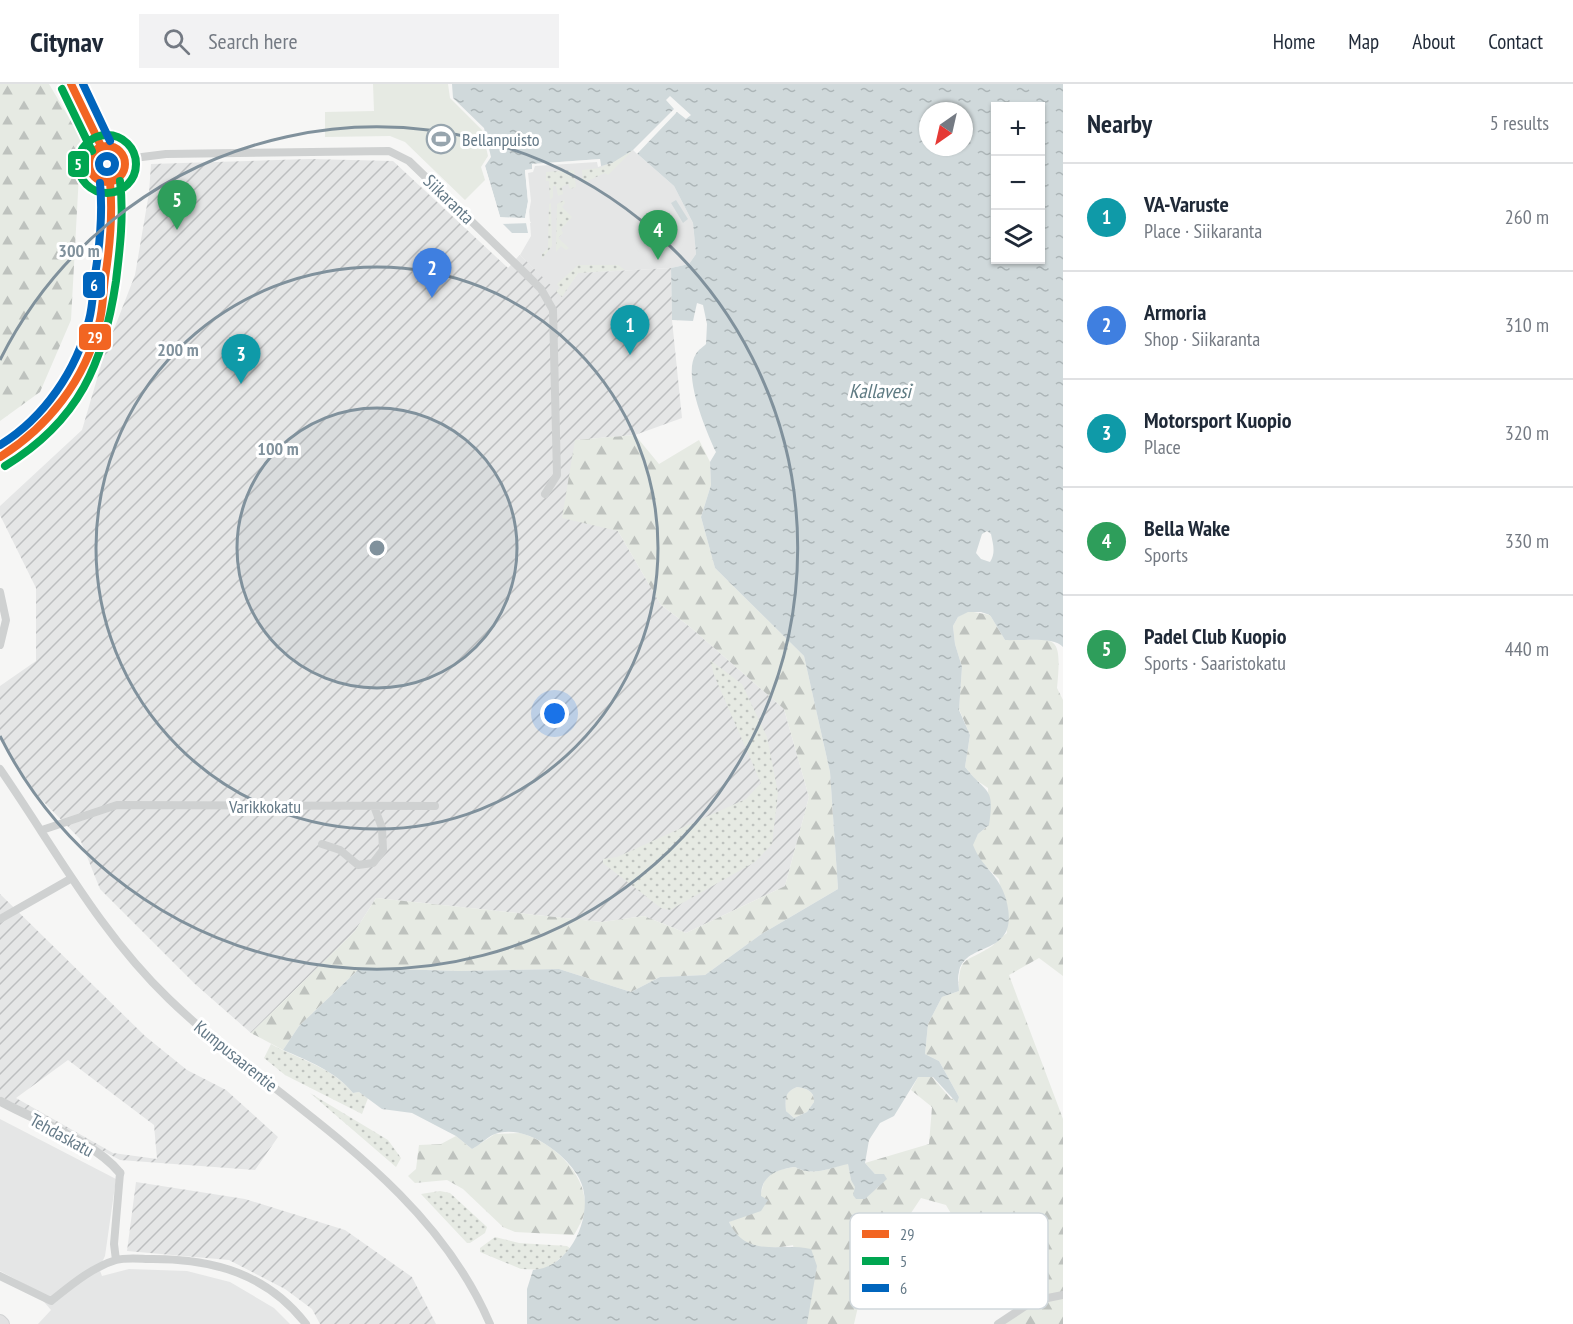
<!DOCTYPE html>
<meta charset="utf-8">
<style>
:root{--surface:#fff;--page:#f2f2f3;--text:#1f2937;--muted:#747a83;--line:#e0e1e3;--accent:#b45309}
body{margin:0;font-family:"PT Sans Narrow",sans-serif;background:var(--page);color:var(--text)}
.controls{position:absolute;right:18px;top:18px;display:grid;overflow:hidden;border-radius:0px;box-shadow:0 2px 4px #0004}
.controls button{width:54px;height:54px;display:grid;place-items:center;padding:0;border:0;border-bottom:2px solid var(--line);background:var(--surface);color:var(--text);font:30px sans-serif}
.compass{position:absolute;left:919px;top:18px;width:54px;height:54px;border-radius:50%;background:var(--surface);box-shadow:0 2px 4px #0004;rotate:214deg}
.you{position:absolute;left:555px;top:630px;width:21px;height:21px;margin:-15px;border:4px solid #fff;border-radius:50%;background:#1a73e8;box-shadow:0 0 0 9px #1a73e833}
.badge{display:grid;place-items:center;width:39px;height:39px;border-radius:50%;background:var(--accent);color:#fff;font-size:20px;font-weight:700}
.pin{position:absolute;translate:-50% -50px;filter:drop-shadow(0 2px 3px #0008)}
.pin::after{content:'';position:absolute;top:32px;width:21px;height:18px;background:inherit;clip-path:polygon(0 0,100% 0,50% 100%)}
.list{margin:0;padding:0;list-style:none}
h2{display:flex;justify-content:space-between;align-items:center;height:78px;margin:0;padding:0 24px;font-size:26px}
h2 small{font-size:20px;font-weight:400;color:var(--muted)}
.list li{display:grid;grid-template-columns:39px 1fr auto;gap:18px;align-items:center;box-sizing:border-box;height:108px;padding:0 24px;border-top:2px solid var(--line)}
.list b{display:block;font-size:22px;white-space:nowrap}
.list p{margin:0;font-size:20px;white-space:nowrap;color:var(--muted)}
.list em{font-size:20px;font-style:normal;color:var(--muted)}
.icon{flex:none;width:33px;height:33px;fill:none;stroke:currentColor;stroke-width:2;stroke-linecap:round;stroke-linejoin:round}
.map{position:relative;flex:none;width:1063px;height:1240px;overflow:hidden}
header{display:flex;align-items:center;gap:36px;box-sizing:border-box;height:84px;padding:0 30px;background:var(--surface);border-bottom:2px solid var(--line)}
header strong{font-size:28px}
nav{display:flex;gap:33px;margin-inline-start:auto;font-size:21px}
.search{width:420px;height:54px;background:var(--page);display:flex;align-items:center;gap:15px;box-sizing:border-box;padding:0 21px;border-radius:0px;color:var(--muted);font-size:22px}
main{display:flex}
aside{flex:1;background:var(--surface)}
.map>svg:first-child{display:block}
.built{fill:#e5e6e6}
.industrial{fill:url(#industrial-furrows);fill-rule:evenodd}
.grass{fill:url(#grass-dots)}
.forest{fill:url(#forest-firs)}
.garden{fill:#e6eae3}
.water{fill:url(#water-ripples);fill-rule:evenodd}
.pier{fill:#f6f6f5}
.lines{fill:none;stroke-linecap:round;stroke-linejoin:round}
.secondary-casing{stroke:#d1d3d4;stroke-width:13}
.primary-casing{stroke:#d1d3d4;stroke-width:14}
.minor{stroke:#cfd1d1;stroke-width:8}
.tertiary{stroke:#cfd1d1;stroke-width:9}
.secondary{stroke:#e2e2e3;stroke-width:10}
.primary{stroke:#e2e2e3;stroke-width:12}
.bus-1-casing{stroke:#fff;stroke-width:12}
.bus-2-casing{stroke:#fff;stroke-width:12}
.bus-3-casing{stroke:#fff;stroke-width:12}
.bus-1{stroke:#f26522;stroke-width:8}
.bus-2{stroke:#00a651;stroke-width:8}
.bus-3{stroke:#0065bd;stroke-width:8}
.ring{fill:none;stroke:#80919c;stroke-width:3}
.labels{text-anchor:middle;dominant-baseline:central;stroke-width:6;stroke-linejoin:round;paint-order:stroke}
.poi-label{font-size:18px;fill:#647987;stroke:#fff;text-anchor:start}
.street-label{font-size:18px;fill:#647987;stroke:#fff}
.water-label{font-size:20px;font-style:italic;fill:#5f7b83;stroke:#fff}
.key{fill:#fff;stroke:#d0d7db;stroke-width:1.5}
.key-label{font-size:16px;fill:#647987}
.centre{fill:#80919c;stroke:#fff;stroke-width:3}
.ring-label{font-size:18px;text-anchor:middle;font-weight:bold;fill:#80919c;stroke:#fff;stroke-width:6;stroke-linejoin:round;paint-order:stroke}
.line-badge{stroke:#fff;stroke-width:2}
.badge-label{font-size:16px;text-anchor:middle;font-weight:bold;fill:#fff}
</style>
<header>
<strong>Citynav</strong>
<div class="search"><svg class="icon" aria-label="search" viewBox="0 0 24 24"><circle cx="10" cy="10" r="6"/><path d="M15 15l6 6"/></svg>Search here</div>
<nav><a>Home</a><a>Map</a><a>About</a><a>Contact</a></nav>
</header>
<main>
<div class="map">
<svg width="1063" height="1240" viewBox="0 0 1063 1240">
<defs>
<pattern id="industrial-furrows" width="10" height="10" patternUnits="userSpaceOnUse" patternTransform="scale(1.5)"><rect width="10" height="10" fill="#e5e6e6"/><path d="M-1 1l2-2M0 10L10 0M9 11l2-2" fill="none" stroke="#bdbfc0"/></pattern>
<pattern id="grass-dots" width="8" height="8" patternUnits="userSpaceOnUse" patternTransform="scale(1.5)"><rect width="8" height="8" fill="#e6eae3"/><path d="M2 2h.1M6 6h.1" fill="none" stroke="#bec2be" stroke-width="1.8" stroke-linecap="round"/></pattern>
<pattern id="forest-firs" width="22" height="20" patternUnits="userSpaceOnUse" patternTransform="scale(1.5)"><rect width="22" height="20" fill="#e6eae3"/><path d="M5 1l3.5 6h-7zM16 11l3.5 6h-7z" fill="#bec2be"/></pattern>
<pattern id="water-ripples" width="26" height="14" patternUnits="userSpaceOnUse" patternTransform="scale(1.5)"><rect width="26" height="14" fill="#d0d9db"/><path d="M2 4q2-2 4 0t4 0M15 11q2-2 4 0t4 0" fill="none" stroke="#acb5b7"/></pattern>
</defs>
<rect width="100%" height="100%" fill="#f6f6f5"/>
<path class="built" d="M633 66 674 102 693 139 696 170 689 180 671 184 578 189 562 213 520 171 531 152 526 86 532 80Z
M0 1035 116 1095 105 1172 99 1184 102 1192 129 1185 187 1187 230 1198 274 1224 290 1240H38L51 1226 32 1204 0 1187Z"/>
<path class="industrial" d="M309 75 393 77 508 184 520 171 562 212 578 189 671 184 672 236 682 334 635 351 575 356 618 447 661 521 689 542 784 625 809 713 785 802 686 849 644 832 602 838 376 814 355 847 251 949 195 900 100 805 80 755 37 711 0 655V602L36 577V504L0 431V422L82 346 104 271 135 191 149 109 151 80Z
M0 810 145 952 187 986 226 1006 278 1053 255 1086 120 1076 0 1012ZM68 976 154 1041 157 1075 113 1069 16 1014Z
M136 1098 245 1115 345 1146 412 1193 436 1240H320L312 1225 285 1205 229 1176 127 1167Z"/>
<path class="grass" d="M633 66 608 91 605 89 583 99 582 86 600 84Z
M574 86 576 103 570 105 568 100 562 103 563 110 558 112 556 102H553V113L550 116 549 97H546V88Z
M564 116 565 119 562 123 572 133 561 145 563 149 558 154 569 164 566 166 561 162 556 168 557 120Z
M551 119 552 162 542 175V170L548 164 549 120Z
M578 181H618L625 186 578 189 562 213 556 207 560 204 557 200Z
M710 576 742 600 767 653 778 709 772 760 755 778 670 826 661 824 603 779V775L617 773 746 715 761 699 714 591Z
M271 960C300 976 332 983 353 1009L359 1008 368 1014 362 1030 285 991 264 974Z
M310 1009 388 1056 401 1074 396 1083Z
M440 1107 450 1109 487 1143 485 1149 470 1159H467L421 1110Z
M495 1153 519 1159 567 1162 571 1165 546 1186 521 1185 480 1168V1164Z"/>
<path class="forest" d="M0 0H49L81 54 71 236 40 308 0 337Z
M635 351 659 380 699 356 710 378 711 401 701 433 715 484 804 572 830 688 838 805 760 851 705 891 660 893 631 908 559 885 459 887 360 884 299 942 283 966 251 949 355 847 376 814 602 838 644 832 686 849 785 802 809 713 784 625 689 542 661 521 618 447 562 434 575 356Z
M968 527 990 531 1005 556C1054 557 1063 544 1057 604L1063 616V892L1039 874 1009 891 1063 1035V1240H1005L1028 1199 1031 1176 970 1162 946 1121 921 1114 863 1201 854 1240H807L793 1161C776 1165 749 1166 736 1151 733 1148 731 1141 729 1138 735 1135 745 1132 750 1128 772 1105 750 1089 795 1083 812 1093 830 1084 848 1079L851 1096 865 1114 879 1102 875 1090 865 1079 929 1060 932 1023 911 1006 918 993H932L951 1015 959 1013 939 977 925 970 928 940 942 913 959 907C958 870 967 879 992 862 997 858 1001 853 1007 849L999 795 978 775 972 761 978 750 989 741 988 704 976 696 965 683 970 651 959 625 962 583 955 560 953 542 958 533Z
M797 1003C806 1004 815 1007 814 1018L807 1028 794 1034 786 1027C785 1014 785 1008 797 1003Z
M520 1049C552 1057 588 1090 585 1126 584 1134 578 1144 574 1151L515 1148 503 1143 463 1105 447 1096 415 1099 408 1092 416 1085 419 1061 441 1060 456 1052 472 1065 495 1050Z"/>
<path class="garden" d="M373 0H448L450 14 482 46 488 72 481 83 485 96 465 116 405 58 390 52 325 53V28L374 27Z"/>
<path class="water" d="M452 0H1063V563C1054 552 1020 557 1005 556L990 531 981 528H968L958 533 953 542 955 560 962 583 959 626 970 651 965 683C987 711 995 702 989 741L978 750 973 761C982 784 999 790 1006 815 1022 875 965 855 959 888 957 894 959 901 959 907L942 913 928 940 925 970 939 977 959 1013 957 1019 933 993H918L894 1032 880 1039 869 1056 865 1079 875 1090H884L887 1095 865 1115H856L853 1111 855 1103 851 1096 848 1080C830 1084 812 1093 795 1083 778 1085 761 1091 761 1112L768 1116 761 1127 729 1138C747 1175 779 1158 811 1165L817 1182 807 1240H527V1205L533 1186C571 1185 597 1127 579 1094 566 1069 524 1039 495 1050 487 1053 480 1061 472 1065L456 1052 412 1029 382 1025 359 1008 353 1009C335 987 309 977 283 966L299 942 360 884 459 887 559 885 631 908 660 893 705 891 760 851 838 805 830 688 804 572 715 484 701 433 711 401 710 378 716 368C706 347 682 290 696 270 698 266 703 263 706 260L707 240 703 221 697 219 693 237 672 236 671 184 689 180 696 170 693 139 674 102 633 66 612 79 601 82 600 75 532 80V85L525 86 528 118 525 134 528 149H512L502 139 485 82 491 73 484 44 453 14ZM996 22H1040V176H996ZM928 27H964V63H928ZM987 447 991 450C993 460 996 469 990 478L981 475 976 469 982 450ZM797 1003C806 1004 815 1007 814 1018L807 1028 794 1034 786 1027C785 1014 785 1008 797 1003Z
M676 116 688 135 683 139 671 119Z"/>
<path class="pier" d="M670 12 691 31 686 35 677 28 637 70 633 66 674 25 666 16Z
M600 75 601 82 598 83 597 78 535 82 533 88 528 89 531 117 528 133 531 139 499 140 482 83 485 82 500 133 525 134 528 117 525 86 532 85V80Z"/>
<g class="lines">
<g class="secondary-casing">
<path id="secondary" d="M71 0 101 62
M89 80a18 18 0 1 1 36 0a18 18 0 1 1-36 0Z
M0 373C48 348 83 295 98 244 103 227 103 208 106 190 110 160 114 129 110 98"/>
</g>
<g class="primary-casing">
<path id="primary" d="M0 1237 3 1240"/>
</g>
<path class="minor" d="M126 75 166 70 389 67 409 77 527 191 541 205 553 226 557 391 545 410
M0 508 6 536 0 561
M0 685C54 763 100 849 169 915 279 1021 427 1093 490 1240
M42 746 117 721 435 722
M322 760 340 766 358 781 373 779 383 766 382 744 374 722
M0 835 72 794
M116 1176 114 1160 120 1089
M0 1192 51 1217C70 1202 92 1183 116 1176 127 1173 141 1175 153 1175 214 1175 267 1190 306 1240
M998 1240 1033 1217 1063 1211"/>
<path class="tertiary" d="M0 1017C36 1037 94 1057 120 1089"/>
<use href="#secondary" class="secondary"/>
<use href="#primary" class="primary"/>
<g class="bus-1-casing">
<path id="bus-1" d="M71 0 101 62
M89 80a18 18 0 1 1 36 0a18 18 0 1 1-36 0Z
M0 373C48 343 85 296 99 240 103 225 103 209 105 194 110 162 113 130 110 98"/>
</g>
<g class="bus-2-casing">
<path id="bus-2" d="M62 5 92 67
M78 80a29 29 0 1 1 58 0a29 29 0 1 1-58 0Z
M5 382C79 337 104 279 116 197 120 164 124 131 120 97"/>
</g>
<g class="bus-3-casing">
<path id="bus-3" d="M83 0 110 57
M99 80a8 8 0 1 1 16 0a8 8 0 1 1-16 0Z
M0 361C44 334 77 286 89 236 93 221 93 206 95 191 100 160 103 130 100 99"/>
</g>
<use href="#bus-1" class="bus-1"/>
<use href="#bus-2" class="bus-2"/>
<use href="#bus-3" class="bus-3"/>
</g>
<circle cx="377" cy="464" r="140" fill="#80919c" fill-opacity=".12"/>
<g class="ring">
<circle cx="377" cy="464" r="140"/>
<circle cx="377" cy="464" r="281"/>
<path d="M0 276A421 421 0 1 1 0 652"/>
</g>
<defs>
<g id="stadium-ring" transform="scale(1.5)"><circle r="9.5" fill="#fff" stroke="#97a5ae" stroke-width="1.5"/><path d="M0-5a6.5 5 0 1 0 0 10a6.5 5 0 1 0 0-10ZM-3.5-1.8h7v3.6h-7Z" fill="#97a5ae"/></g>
</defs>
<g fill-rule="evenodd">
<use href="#stadium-ring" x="441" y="55"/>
</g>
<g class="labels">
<g class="poi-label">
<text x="462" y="55">Bellanpuisto</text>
</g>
<g class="street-label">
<text transform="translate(449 115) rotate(44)">Siikaranta</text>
<text x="265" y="722">Varikkokatu</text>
<text transform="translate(236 972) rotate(39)">Kumpusaarentie</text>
<text transform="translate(62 1051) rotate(29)">Tehdaskatu</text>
</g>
<g class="water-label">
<text x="880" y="307">Kallavesi</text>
</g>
</g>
<rect x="850" y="1129" width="198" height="96" rx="9" class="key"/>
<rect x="862" y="1146" width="27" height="8" fill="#f26522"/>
<rect x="862" y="1173" width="27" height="8" fill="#00a651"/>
<rect x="862" y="1200" width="27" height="8" fill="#0065bd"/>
<g class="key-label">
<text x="900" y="1156">29</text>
<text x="900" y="1183">5</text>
<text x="900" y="1210">6</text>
</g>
<circle cx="377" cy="464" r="9" class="centre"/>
<g class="ring-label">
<text x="79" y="173">300 m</text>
<text x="178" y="272">200 m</text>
<text x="278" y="371">100 m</text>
</g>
<g class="line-badge">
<rect x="67" y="66" width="23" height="28" rx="6" fill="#00a651"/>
<rect x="82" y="187" width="24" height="28" rx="6" fill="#0065bd"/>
<rect x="78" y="239" width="34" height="28" rx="6" fill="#f26522"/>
</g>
<g class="badge-label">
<text x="78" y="86">5</text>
<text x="94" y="207">6</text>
<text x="95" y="259">29</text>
</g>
</svg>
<div class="controls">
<button>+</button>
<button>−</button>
<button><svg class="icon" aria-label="layers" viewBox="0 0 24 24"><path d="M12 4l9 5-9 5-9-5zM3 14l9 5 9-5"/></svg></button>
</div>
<svg class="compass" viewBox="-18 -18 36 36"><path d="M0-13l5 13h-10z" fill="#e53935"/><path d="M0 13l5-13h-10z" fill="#747a83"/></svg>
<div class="you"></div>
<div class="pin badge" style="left:630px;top:271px;background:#0f9aa8">1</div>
<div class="pin badge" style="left:432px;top:214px;background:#3f7fe0">2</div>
<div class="pin badge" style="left:241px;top:300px;background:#0f9aa8">3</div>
<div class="pin badge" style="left:658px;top:176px;background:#2e9e5b">4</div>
<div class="pin badge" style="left:177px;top:146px;background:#2e9e5b">5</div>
</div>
<aside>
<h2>Nearby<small>5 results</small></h2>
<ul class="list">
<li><span class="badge" style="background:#0f9aa8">1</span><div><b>VA-Varuste</b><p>Place · Siikaranta</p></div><em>260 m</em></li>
<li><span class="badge" style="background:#3f7fe0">2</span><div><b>Armoria</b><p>Shop · Siikaranta</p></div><em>310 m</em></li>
<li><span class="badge" style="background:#0f9aa8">3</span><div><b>Motorsport Kuopio</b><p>Place</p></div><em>320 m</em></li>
<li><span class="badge" style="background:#2e9e5b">4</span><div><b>Bella Wake</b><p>Sports</p></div><em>330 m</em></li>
<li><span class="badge" style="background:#2e9e5b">5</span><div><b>Padel Club Kuopio</b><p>Sports · Saaristokatu</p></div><em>440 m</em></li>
</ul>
</aside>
</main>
